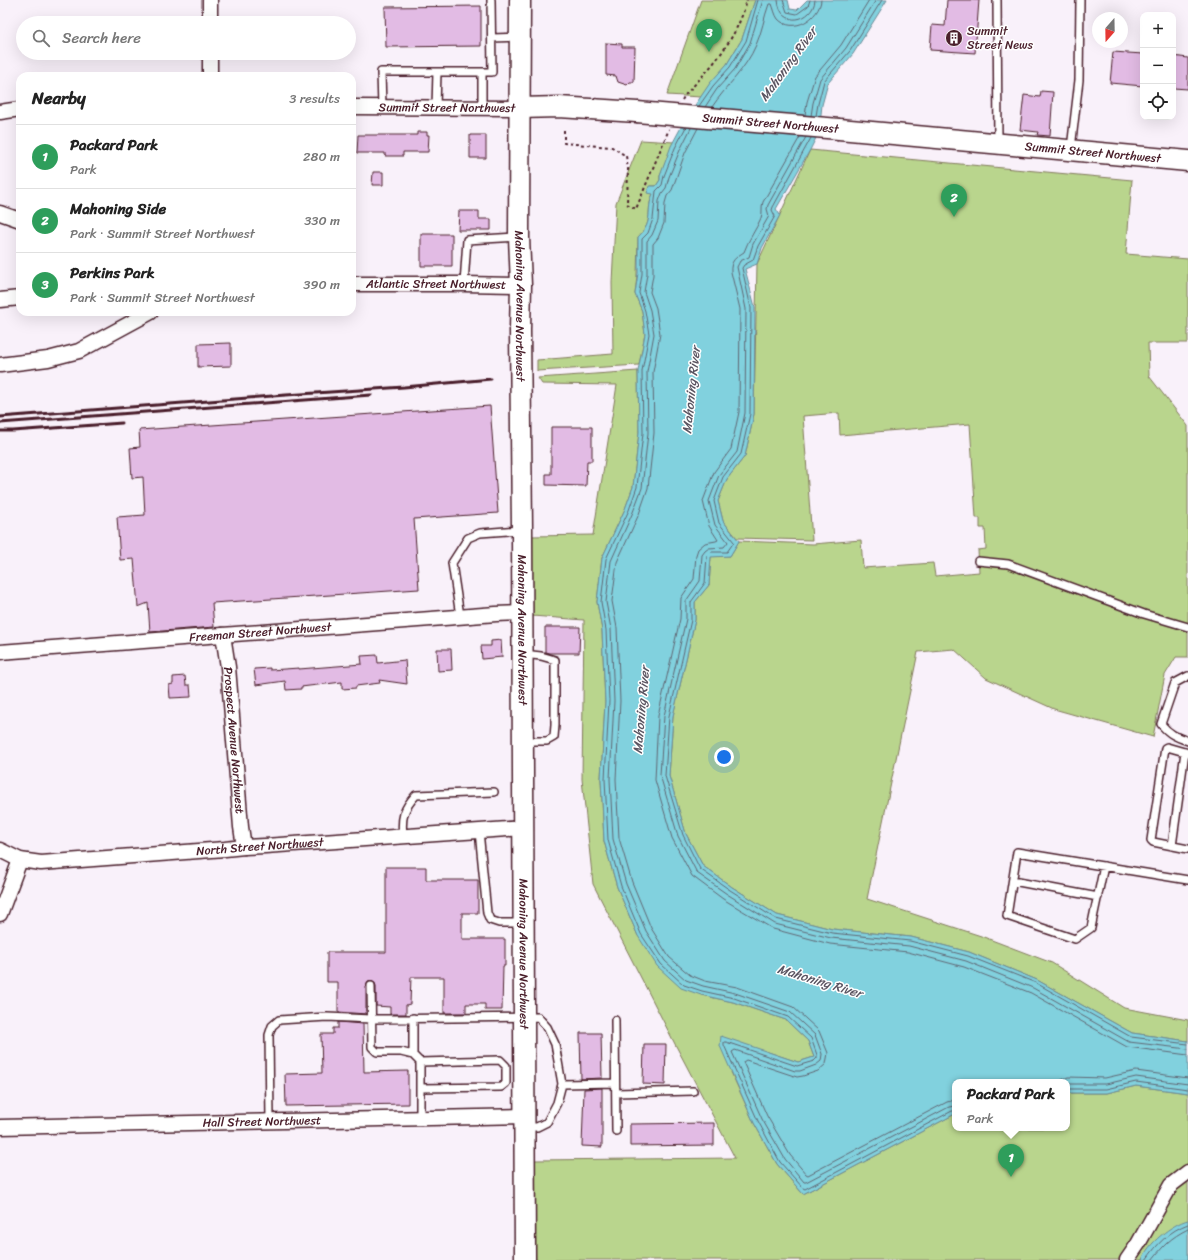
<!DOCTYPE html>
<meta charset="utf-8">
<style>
:root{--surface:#fff;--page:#f6f6f6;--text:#222;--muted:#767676;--line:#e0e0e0;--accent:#7c3aed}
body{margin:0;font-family:Sriracha,sans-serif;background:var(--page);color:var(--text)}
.controls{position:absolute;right:12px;top:12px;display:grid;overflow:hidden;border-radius:8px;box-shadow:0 4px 16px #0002}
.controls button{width:36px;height:36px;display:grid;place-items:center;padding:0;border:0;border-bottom:1px solid var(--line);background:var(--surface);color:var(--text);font:20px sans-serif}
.compass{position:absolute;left:1092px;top:12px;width:36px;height:36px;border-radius:50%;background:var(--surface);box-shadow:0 4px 16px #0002;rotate:200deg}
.you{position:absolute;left:724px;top:757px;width:14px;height:14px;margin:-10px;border:3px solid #fff;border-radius:50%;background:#1a73e8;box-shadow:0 0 0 6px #1a73e833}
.badge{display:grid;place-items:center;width:26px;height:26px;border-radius:50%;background:var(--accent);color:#fff;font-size:13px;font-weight:700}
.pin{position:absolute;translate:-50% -33px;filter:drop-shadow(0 1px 2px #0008)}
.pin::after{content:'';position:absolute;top:21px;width:14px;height:12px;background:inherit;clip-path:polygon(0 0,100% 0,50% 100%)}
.popup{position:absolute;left:952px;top:1079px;width:118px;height:52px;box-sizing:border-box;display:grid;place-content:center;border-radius:8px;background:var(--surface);filter:drop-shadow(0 1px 3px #0005);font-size:13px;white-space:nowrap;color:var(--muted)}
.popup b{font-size:15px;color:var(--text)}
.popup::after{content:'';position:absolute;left:50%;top:100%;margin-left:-8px;border:8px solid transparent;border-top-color:var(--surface)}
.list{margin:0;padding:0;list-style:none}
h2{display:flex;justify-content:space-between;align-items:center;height:52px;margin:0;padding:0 16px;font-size:17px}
h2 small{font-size:13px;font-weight:400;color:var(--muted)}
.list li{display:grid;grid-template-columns:26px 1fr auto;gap:12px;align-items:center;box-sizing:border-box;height:64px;padding:0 16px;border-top:1px solid var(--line)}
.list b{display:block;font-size:15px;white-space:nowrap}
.list p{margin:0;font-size:13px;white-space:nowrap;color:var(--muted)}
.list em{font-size:13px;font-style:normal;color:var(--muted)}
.icon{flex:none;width:22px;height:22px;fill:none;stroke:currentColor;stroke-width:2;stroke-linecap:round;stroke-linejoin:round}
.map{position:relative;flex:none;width:1188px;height:1260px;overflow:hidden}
.search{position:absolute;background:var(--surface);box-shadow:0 4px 16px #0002;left:16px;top:16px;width:340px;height:44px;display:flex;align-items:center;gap:10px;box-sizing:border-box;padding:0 14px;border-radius:22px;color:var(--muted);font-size:15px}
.panel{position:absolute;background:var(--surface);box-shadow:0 4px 16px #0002;left:16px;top:72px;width:340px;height:244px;border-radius:12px}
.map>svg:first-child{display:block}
.green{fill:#b9d58d;stroke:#827a5c}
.water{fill:#81d1de;stroke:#6b8a96}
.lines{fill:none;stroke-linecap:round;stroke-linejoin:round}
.shore{stroke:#606673;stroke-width:1}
.building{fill:#e2bbe4;stroke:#4a1f2b}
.lane-casing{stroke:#4a1f2b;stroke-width:10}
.street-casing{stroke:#4a1f2b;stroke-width:17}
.secondary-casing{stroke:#4a1f2b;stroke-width:23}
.path{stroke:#4a1f2b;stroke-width:2;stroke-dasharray:3 3;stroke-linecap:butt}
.lane{stroke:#fff;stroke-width:7}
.street{stroke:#fff;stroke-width:14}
.secondary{stroke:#fff;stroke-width:20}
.rail{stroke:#4a1f2b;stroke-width:3}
.secondary-bridge-casing{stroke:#4a1f2b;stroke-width:23;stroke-linecap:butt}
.secondary-bridge{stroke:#fff;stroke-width:20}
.labels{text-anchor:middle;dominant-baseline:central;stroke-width:3;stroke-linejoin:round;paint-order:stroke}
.poi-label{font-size:12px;fill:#4a1f2b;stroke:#fff;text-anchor:start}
.street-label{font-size:12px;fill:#4a1f2b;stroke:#fff}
.water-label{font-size:13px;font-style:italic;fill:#5a5461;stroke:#fff}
</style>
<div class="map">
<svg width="1188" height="1260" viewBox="0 0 1188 1260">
<rect width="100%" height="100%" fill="#f9f1fa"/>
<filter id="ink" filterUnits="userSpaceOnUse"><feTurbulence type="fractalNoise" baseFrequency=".025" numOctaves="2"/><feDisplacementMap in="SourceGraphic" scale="8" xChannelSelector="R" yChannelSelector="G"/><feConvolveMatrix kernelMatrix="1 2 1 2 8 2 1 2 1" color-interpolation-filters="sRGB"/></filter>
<g filter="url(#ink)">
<path class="green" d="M701 0H755L742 39 727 64 701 97 667 95Z
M641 140 674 142 660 176V180L656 186H650L653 194C645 210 655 221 638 237L637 276 635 294 642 311 645 334 639 365 537 371V360L613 354 612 282 616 203Z
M810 150 1132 180 1126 254 1188 259V343H1148L1149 376 1188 426V657H1176L1165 675 1153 737 1054 709 986 678 954 649 918 652 867 899 981 936 1052 963 1124 1008 1188 1020V1041L1132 1033 1037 980 969 952 911 937 832 929 777 915 732 887 703 866 686 834 669 776 673 716 695 620V602L709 585 711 556H730L739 541 813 544 861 540 863 568 933 563 935 576 979 572 978 550 986 549 985 528H980V518H976L970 424 840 435 839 413 803 416 812 540 737 538 723 521 718 501 727 479 745 456 754 414 757 264Z
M638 371 639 432 633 487 625 509 602 558 597 602 602 630 605 702 601 779 604 841 617 887 638 936 701 995 733 1002 786 1020 808 1041 814 1057 798 1062 765 1051 731 1072 754 1123 777 1164 803 1194 955 1114V1128H1067V1093H1107L1136 1086 1188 1093V1260H534V1160L735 1158 676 1046 593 884 582 779 584 620 532 616 531 536 593 535 617 385 542 384 538 378Z"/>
<path class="water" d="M755 0H788L790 9 797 10 807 0H887L853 54 828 83 822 105 819 132 810 150 776 209 780 215 762 248 757 264 745 269 755 307 754 414 745 456 727 479 718 501 723 521 739 541 730 556 711 557 709 585 695 602V620L673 716 669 776 686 834 703 866 732 887 777 915 832 929 911 937 969 952 1037 980 1132 1033 1188 1041V1093L1136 1086 1107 1093H1067V1082H955V1114L803 1194 777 1164 754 1123 720 1046 721 1036 798 1062 814 1057 808 1041 786 1020 733 1002 701 995 681 988 657 966 638 936 617 887 604 841 601 779 605 702 602 630 597 602 602 558 625 509 633 487 639 432 638 371 645 334 642 311 635 294 638 273V237C655 221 645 211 653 194L647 193 649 186H656L660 180V176L671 146 685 120 710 83 727 64 742 39Z
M1188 1220V1260H1142C1147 1244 1172 1224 1188 1220Z"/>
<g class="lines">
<path class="shore" d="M778 0C780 30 814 21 815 0
M783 0 787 12 797 14 808 6 810 0
M699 106 713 86 730 67 746 41 758 0
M705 107 717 89 735 69 750 43 763 0
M712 107C726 86 746 69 756 45 762 32 764 17 769 4H772C774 9 775 15 778 19 793 35 820 18 821 0
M805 115 807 102 815 76 841 45 869 0
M811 116 813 103 820 79 846 48 876 0
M816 116 818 104 824 81 850 51 882 0
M686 127 675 148 664 176 662 185 656 191 653 219 648 233 642 239V274L639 293 645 311 649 334 642 371 643 433 637 487 629 510 606 559 601 602 606 630 609 701 605 779 608 840 621 886 641 934 661 964 684 985 702 991 734 998 788 1017 811 1038 817 1055V1058L814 1061 797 1066 726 1042H724V1045L758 1121 780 1162 803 1188 805 1189 952 1111H955
M691 128 680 150 669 177 666 188 662 193 659 201 658 221 652 235 647 241V274L644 292 650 310 654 334 647 372 648 433 642 488 633 512 611 561 606 602 611 629 614 701 610 779 613 839 626 884 646 931 665 961 686 980 703 986 735 993 790 1012 815 1035 822 1054 821 1061 816 1065 800 1071H795L735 1050 732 1052 762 1119 785 1159 804 1182H806L949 1107 955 1106
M698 128 685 153 672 190 667 196 665 203 664 223 658 238 653 244V275L650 292 656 308 660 334 653 372 654 433 648 488 639 514 617 562 612 601 617 628 620 701 616 779 619 838 632 882 651 928 669 957 690 975 705 981 737 987 793 1007 819 1031 828 1053 826 1064 818 1071 803 1076 797 1077 746 1060 743 1062 767 1116 790 1155 806 1174 808 1175 947 1102 955 1100
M800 137 763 202C761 207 763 213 761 218 756 230 748 240 744 252 736 257 730 261 731 272L740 309 739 412 731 449 714 472 703 501 709 526 718 540 716 541 705 543 698 549 696 555 694 579 681 598 680 619 658 716 655 780 672 838 692 876 723 899 773 929 830 944 908 952 964 967 1031 993 1127 1047 1188 1055
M806 137 768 205 767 209 769 216 753 244 749 257 740 261 737 267 746 309 745 413 737 452 719 475 709 501 715 525 728 542 724 547 709 548 705 551 702 555 700 581 686 601V619L664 716 660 775 678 836 697 873 727 894 775 924 831 938 909 946 966 961 1033 988 1129 1042 1188 1049
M811 138 773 207 772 210 775 216 758 246 753 260 744 265 742 268 751 308 750 414 741 454 723 477 714 501 719 523 734 542 727 552H711L707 556 705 583 691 602V620L669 716 665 776 683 835 700 869 730 890 776 919 832 933 910 941 968 956 1036 983 1131 1037 1188 1044
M1057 1082 1068 1077 1105 1078 1136 1071 1188 1078
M1067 1084H1106L1136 1077 1188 1084
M1067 1089H1106L1136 1082 1188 1089
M1146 1260C1157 1244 1169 1231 1188 1224
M1152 1260C1164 1245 1170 1238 1188 1229"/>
</g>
<path class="building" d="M947 0H979L975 53 930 50 932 25 945 26Z
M481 6V46L386 47 385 7Z
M606 43 622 44V47H635L634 82H630L627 85 618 82 616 76 606 75Z
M1113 52 1143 54V86L1110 83Z
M1173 56 1188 58V89L1173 88Z
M1041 91 1053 92 1050 136 1037 135 1038 132 1020 130 1024 95 1040 97Z
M417 132H427V135H429L428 152H403V156H385V153H357L358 135H417Z
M470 135H486V158H470Z
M373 172H383V185H372Z
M459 211H479V219H491V230H458Z
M421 234H452V266H421Z
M231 343V366L198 367V344Z
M490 406 498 513 414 519 419 589 212 603 214 627 150 632 148 603 138 607 134 559 120 560 117 517 145 515 143 477 132 478 130 448 140 447 139 430Z
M551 427H592V461H587L586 486 546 485V474H551Z
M545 627H580L579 653H549L545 652Z
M501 640 502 657 482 659 481 646H491V641Z
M437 649H451L452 670 438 671Z
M377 655 378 663 405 660 407 684 379 680 380 683 356 686V688L342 689V682L301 687V689L286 690 285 681 256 685 254 669 270 668V670L299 668V669L362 664 361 656Z
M185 676 186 685H190L191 697 170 698 169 685 173 684V677Z
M386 867H426V880H478V913H462V939H505V966H503L502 1010H485V1004H466V1013H444V977H411L410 1004 406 1005V1014H390V1007L376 1006V986L375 983 371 981 368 982 366 986V1014L338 1012V982H327V952H386Z
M338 1022 363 1024 364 1072 408 1071V1104L286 1106 285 1074 322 1073 321 1034H333V1028H338Z
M580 1033H601L602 1078 581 1079Z
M644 1044H666L665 1085 643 1084Z
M602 1088V1147L582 1146 584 1089Z
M714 1123V1145L630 1146V1124Z"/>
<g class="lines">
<g class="lane-casing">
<path id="lane" d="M997 0 998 142
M492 38 519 37
M482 72V107
M382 107 381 72H492L491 0
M436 107 437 72
M1072 149V140L1079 80 1080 0
M464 284 467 240 517 237
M978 561 1008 564 1144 614 1188 627
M460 616 452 563 468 538 480 533 520 530
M523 654 541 656 555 660V725L554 737 547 741H524
M1188 676 1175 683 1161 724C1169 734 1176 737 1188 741
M1188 753 1167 747 1165 748 1151 840 1153 842 1188 849
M479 831 487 913 490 920 499 923H523
M403 836C401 818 403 809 416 795L494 792
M1172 846 1185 752
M1104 866 1091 928 1075 939 1007 916 1017 852 1188 880
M1013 881 1098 897
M371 986 372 1047 377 1052H401L413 1055 420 1062V1118
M615 1020 616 1131
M413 1055V1018
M420 1062 500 1060 506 1066V1083L501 1087 420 1088
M562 1084 615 1083
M616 1093 693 1091
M270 1121 269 1035 272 1026 279 1020 327 1017 371 1019 538 1017 547 1027 555 1044 562 1084 557 1103 547 1122 537 1127H526"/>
</g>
<g class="street-casing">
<g id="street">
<path d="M210 0V23"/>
<path d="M210 53V76"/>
<path id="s1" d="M352 107 520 108"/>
<path d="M0 112 20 109"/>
<path d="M0 213 20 220"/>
<path id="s2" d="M352 284H464L521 285"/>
<path d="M0 300 20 298"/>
<path d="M0 365 48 359 79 351 151 312"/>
<path id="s3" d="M223 635 228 667 241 827 244 847"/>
<path id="s4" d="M0 652 496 614 521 613"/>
<path id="s5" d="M0 850 20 860 41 863 225 849 244 847 265 846 523 828"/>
<path d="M0 914 20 860"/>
<path id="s6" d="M0 1127 524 1116"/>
<path d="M1127 1260 1138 1244 1171 1185 1188 1172"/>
</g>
</g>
<g class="secondary-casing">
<g id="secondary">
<path id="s7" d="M520 0 519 237 521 285 520 330 522 529 525 1260"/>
<path d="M520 108 559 107 637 112"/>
<path id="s8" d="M839 129 1188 161"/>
</g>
</g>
<path class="path" d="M682 100 685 95C713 65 736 41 747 0
M564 130V143L612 147 626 156 628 169 627 204 636 209 669 129"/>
<use href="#lane" class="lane"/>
<use href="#street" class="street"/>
<use href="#secondary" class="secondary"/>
<path class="rail" d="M0 417 286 395 404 387 491 379
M0 423 371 395
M0 431H13L122 423"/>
<g class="secondary-bridge-casing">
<g id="secondary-bridge">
<path id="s9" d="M637 112 839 129"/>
</g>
</g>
<use href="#secondary-bridge" class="secondary-bridge"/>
</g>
</g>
<defs>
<g id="building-disc" transform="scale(0.9)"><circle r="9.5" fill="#4a1f2b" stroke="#fff"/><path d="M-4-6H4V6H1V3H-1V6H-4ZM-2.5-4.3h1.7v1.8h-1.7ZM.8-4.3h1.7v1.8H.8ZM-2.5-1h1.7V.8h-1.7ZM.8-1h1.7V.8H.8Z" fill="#fff"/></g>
</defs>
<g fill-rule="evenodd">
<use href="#building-disc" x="954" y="38"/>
</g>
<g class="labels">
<g class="poi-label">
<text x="967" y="31">Summit<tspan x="967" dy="14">Street News</tspan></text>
</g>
<g class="street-label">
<text stroke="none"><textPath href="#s1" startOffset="95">Summit Street Northwest</textPath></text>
<text stroke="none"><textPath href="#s9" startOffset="134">Summit Street Northwest</textPath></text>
<text stroke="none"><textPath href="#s8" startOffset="255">Summit Street Northwest</textPath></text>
<text stroke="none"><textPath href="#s2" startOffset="84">Atlantic Street Northwest</textPath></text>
<text stroke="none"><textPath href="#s7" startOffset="306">Mahoning Avenue Northwest</textPath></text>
<text stroke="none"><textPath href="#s7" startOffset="630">Mahoning Avenue Northwest</textPath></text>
<text stroke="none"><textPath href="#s4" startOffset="261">Freeman Street Northwest</textPath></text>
<text stroke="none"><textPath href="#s3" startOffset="106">Prospect Avenue Northwest</textPath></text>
<text stroke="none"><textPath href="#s5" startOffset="263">North Street Northwest</textPath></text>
<text stroke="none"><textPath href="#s7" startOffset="954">Mahoning Avenue Northwest</textPath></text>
<text stroke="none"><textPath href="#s6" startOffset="262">Hall Street Northwest</textPath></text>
</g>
<g class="water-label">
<text transform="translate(788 64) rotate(-54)">Mahoning River</text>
<text transform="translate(691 390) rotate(-84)">Mahoning River</text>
<text transform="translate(641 710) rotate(-85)">Mahoning River</text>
<text transform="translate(820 981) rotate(17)">Mahoning River</text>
</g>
</g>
</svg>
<div class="controls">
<button>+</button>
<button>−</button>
<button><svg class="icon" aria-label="locate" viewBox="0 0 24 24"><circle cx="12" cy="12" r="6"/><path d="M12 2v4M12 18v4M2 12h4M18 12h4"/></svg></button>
</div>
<svg class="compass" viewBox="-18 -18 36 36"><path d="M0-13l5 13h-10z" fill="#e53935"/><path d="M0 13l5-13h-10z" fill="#767676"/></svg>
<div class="you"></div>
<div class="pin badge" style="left:1011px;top:1177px;background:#2e9e5b">1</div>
<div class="popup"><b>Packard Park</b>Park</div>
<div class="pin badge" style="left:954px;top:217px;background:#2e9e5b">2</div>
<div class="pin badge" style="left:709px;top:52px;background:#2e9e5b">3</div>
<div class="search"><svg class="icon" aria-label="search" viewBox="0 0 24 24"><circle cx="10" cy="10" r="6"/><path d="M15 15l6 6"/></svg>Search here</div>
<section class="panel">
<h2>Nearby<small>3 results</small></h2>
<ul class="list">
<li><span class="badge" style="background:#2e9e5b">1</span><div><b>Packard Park</b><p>Park</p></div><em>280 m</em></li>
<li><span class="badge" style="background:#2e9e5b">2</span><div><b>Mahoning Side</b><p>Park · Summit Street Northwest</p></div><em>330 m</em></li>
<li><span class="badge" style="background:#2e9e5b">3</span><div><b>Perkins Park</b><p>Park · Summit Street Northwest</p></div><em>390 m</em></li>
</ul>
</section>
</div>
